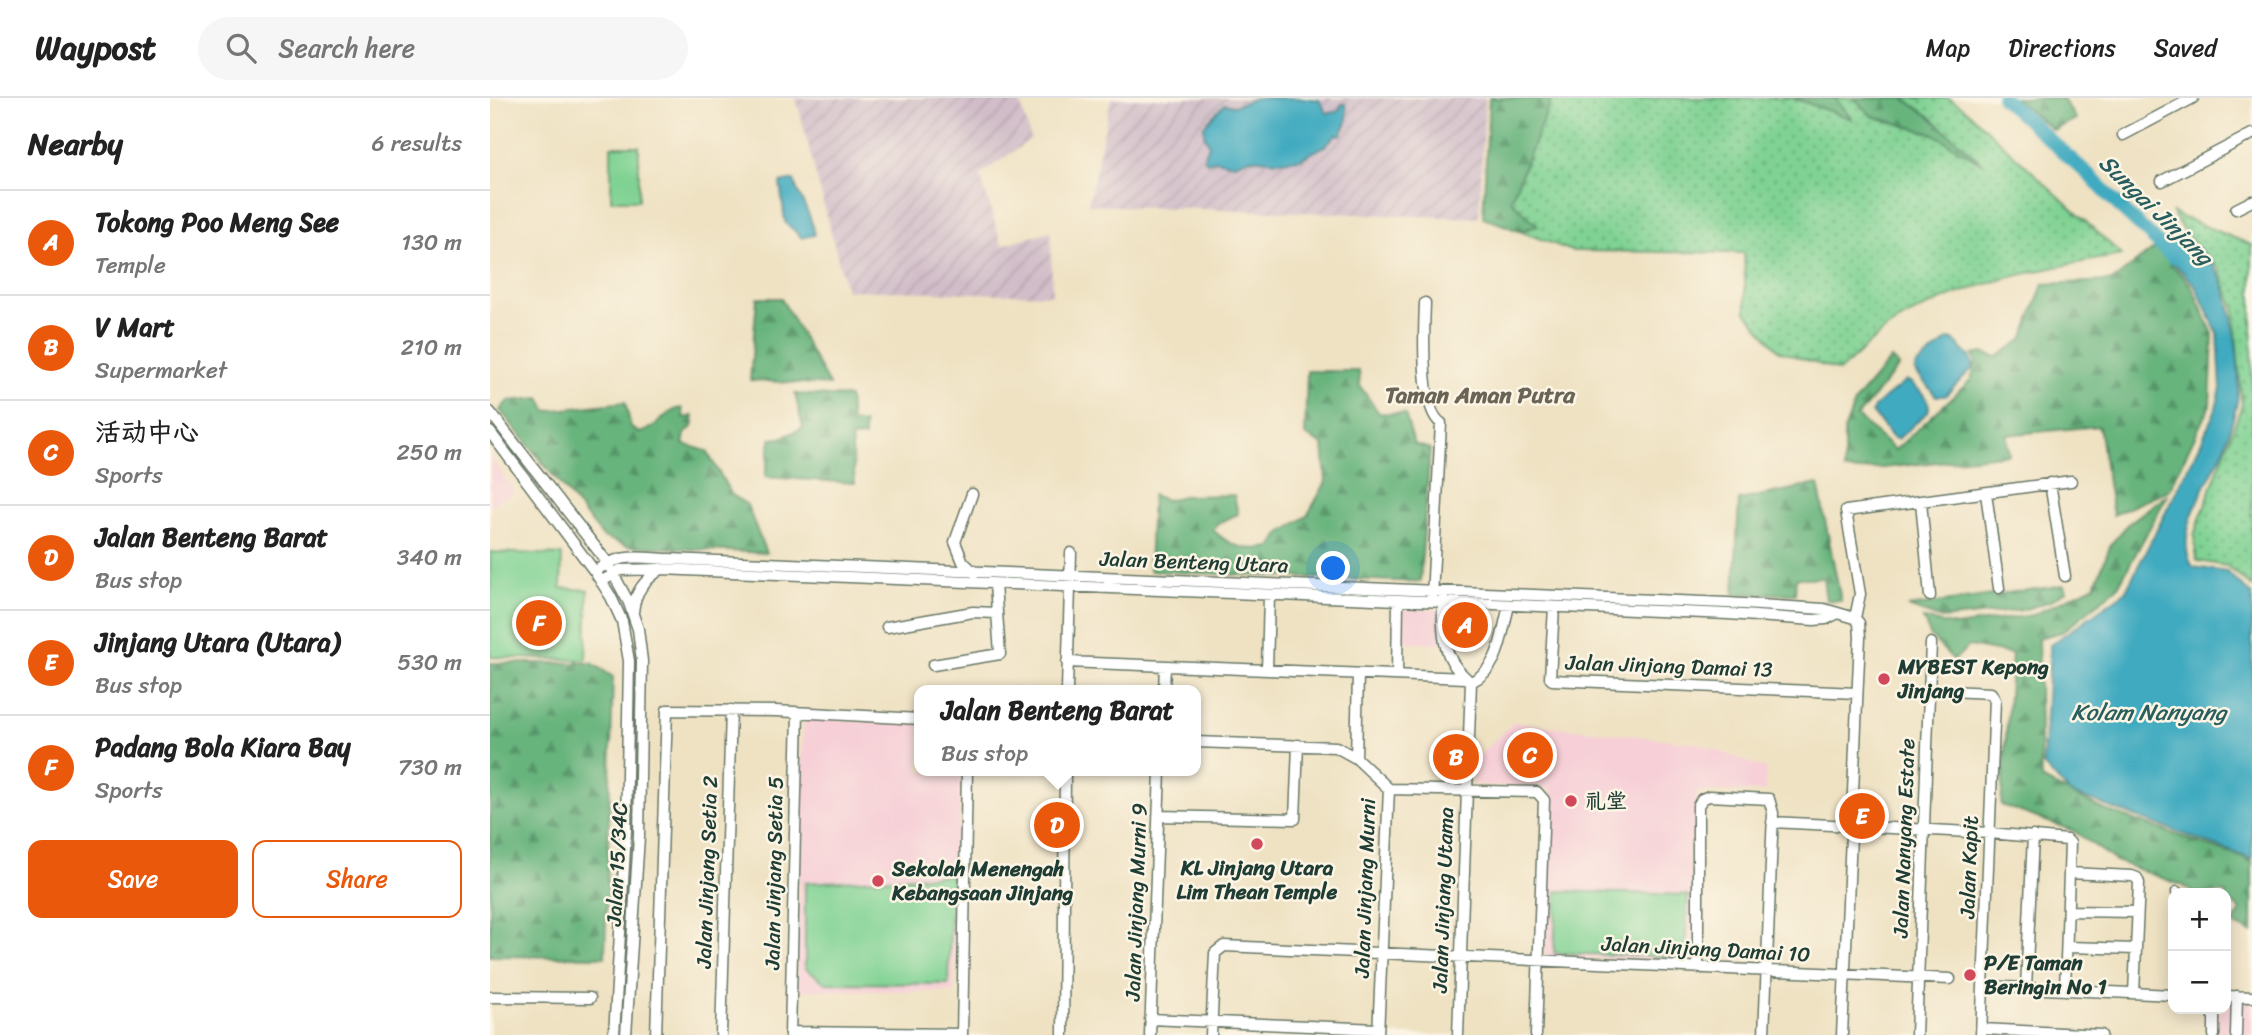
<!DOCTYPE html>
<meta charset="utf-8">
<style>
:root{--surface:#fff;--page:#f6f6f6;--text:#222;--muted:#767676;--line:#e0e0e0;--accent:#ea580c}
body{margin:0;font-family:Sriracha,"LXGW WenKai TC",sans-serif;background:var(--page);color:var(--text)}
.controls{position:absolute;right:21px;bottom:21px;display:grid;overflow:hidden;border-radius:14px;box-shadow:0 4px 18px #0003}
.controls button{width:63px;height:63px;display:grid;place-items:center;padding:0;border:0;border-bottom:2px solid var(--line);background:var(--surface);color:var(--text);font:35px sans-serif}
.you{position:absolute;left:844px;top:471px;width:24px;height:24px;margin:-18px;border:5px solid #fff;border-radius:50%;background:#1a73e8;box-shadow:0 0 0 10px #1a73e833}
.badge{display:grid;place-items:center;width:46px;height:46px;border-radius:50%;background:var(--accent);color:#fff;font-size:23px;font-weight:700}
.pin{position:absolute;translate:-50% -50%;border:4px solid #fff;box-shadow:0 2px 7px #0006}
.popup{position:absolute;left:424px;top:587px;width:287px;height:91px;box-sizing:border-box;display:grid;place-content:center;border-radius:14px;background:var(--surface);filter:drop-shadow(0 2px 5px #0005);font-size:23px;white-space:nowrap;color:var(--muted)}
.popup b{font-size:26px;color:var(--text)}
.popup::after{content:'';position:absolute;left:50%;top:100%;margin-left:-14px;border:14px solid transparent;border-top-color:var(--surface)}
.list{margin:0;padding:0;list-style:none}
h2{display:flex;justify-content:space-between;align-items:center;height:91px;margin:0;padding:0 28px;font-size:30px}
h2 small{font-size:23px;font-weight:400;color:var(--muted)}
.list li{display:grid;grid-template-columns:46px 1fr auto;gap:21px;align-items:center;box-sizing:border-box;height:105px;padding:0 28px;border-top:2px solid var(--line)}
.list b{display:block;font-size:26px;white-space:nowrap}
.list p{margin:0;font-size:23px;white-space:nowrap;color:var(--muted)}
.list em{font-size:23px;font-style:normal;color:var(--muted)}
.actions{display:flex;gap:14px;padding:21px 28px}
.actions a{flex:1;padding:16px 0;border:2px solid var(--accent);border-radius:14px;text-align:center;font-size:24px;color:var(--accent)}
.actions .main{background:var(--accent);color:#fff}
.icon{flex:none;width:38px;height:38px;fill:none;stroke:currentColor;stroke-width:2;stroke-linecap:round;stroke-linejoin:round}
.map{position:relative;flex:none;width:1762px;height:937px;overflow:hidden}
header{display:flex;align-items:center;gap:42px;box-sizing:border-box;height:98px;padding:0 35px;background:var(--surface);border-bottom:2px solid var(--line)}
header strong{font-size:33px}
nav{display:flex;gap:38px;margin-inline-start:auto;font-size:24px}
.search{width:490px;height:63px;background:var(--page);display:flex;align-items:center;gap:18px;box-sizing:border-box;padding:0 24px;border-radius:38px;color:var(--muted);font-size:26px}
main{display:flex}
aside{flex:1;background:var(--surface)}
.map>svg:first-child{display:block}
.built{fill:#f6cfd7}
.industrial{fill:url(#industrial-furrows)}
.grass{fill:url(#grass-dots);stroke:#4f8864;stroke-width:2}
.forest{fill:url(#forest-firs);stroke:#437858;stroke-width:2}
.green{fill:#7fd293;stroke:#4f8864;stroke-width:2}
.water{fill:#41aac0;stroke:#30747a;stroke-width:2}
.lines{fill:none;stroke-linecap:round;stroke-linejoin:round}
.river{stroke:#41aac0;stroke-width:14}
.minor-casing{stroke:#687766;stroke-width:13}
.minor{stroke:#fff;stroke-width:10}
.poi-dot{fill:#d1495b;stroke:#fcf5e5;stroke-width:2.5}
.labels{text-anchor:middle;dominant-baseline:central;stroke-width:5;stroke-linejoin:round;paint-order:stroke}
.street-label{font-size:21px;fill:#1f3d34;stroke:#fcf5e5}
.poi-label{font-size:21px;font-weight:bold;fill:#1f3d34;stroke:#fcf5e5;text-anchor:start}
.water-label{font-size:23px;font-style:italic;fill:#295e5e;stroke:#fcf5e5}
.neighbourhood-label{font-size:23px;font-weight:bold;fill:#6a6457;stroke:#fcf5e5}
</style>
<header>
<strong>Waypost</strong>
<div class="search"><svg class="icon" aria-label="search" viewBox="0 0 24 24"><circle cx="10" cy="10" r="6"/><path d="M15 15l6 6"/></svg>Search here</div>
<nav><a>Map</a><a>Directions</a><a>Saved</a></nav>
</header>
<main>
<aside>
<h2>Nearby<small>6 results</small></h2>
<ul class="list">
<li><span class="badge">A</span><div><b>Tokong Poo Meng See</b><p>Temple</p></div><em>130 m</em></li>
<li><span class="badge">B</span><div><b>V Mart</b><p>Supermarket</p></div><em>210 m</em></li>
<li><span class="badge">C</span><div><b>活动中心</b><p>Sports</p></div><em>250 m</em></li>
<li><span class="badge">D</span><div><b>Jalan Benteng Barat</b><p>Bus stop</p></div><em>340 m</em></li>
<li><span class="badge">E</span><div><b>Jinjang Utara (Utara)</b><p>Bus stop</p></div><em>530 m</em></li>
<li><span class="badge">F</span><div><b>Padang Bola Kiara Bay</b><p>Sports</p></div><em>730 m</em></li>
</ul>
<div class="actions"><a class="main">Save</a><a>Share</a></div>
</aside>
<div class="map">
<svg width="1762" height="937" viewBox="0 0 1762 937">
<defs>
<pattern id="industrial-furrows" width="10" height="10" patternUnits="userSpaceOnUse" patternTransform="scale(1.75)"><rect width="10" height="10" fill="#d1bdc9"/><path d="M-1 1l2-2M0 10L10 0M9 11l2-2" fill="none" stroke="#b3a3ad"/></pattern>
<pattern id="grass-dots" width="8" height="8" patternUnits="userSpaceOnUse" patternTransform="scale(1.75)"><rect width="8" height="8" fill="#7fd293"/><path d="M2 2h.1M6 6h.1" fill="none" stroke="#67ac79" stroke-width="1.8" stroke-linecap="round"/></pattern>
<pattern id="forest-firs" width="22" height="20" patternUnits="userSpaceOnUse" patternTransform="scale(1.75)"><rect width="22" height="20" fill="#67b47d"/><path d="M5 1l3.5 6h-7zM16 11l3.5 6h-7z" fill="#549467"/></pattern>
</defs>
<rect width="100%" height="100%" fill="#fcf5e5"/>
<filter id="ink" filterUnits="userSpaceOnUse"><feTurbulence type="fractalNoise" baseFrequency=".0143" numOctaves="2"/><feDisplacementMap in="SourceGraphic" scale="14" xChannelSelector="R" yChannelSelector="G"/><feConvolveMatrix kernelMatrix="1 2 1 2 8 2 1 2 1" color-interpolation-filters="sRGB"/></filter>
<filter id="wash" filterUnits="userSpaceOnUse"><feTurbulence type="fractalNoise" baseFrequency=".00686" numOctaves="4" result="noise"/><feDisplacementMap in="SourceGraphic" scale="28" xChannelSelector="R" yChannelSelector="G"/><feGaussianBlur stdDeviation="1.57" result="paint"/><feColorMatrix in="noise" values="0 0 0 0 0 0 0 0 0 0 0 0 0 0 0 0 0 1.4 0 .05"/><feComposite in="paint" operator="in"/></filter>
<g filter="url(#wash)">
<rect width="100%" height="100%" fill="#efe2c3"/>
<path class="built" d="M0 357 24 394 0 408Z
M911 510 950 512 951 545 910 544Z
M318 621 429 625V673H471L464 894 306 892 313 628Z
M1024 624 1208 645 1276 671 1275 694 1207 693 1203 863 1055 859 1061 691 983 687 987 659Z
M1736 901 1762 902V937H1726L1727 911H1736Z"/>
<path class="industrial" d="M306 0H529L541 41 490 77 512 147 561 133 562 197 356 192Z
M621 0H995L989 120 598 107Z"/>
<path class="grass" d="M1062 0H1303L1360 20 1345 0H1364L1382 18 1444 36 1488 63 1439 18 1413 0H1459L1474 10 1632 157C1556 170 1479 183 1411 222 1389 234 1369 256 1349 273L1289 253 1256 214 1254 155 1082 153 1029 133 1047 128 1021 102Z
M1682 115 1762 147V489L1737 468 1707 463 1704 437 1752 307 1744 210 1729 170 1696 137Z"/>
<path class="forest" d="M999 0H1062L1021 102 1048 128 1029 133 993 119Z
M1303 0H1345L1362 21Z
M1364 0H1413L1439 18 1493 66 1444 36 1382 18Z
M1524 0H1572L1586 21 1563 32Z
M1666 149 1701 187 1723 236 1720 307 1679 392 1623 417 1609 328 1516 337 1519 356 1365 373 1354 372V333L1365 303 1401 261 1409 268 1367 319 1405 352 1481 282 1486 263 1483 257 1492 255 1507 259 1533 241 1553 186 1622 183Z
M267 200H291L339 287 260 282Z
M817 273H869L870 288 889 315 915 316 924 346 940 351 930 484 659 473 662 397 677 402 693 398 744 397 748 416 728 425 723 432C741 449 757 454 781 449L790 436 817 418 836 384 833 347 815 337Z
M305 296 359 299 361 324 374 326V339L361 340 365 385 275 379 281 341 291 340 313 330Z
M50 300 57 313 135 304 141 329 149 335C166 332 176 311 192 310L194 320 203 318 204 327 195 336 193 346 217 353 241 396 257 407 276 455 137 448 113 439 10 312 18 303Z
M1328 386 1351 503 1336 502 1333 480H1306L1305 496H1244L1249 402Z
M1678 396 1627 490 1572 534 1548 540 1551 681 1612 711 1762 763V835L1743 826 1751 812 1736 801V795H1704L1691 787 1626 763 1584 733 1511 707 1522 556 1479 548 1464 562 1441 539 1433 521 1466 528 1543 517 1605 487 1621 446 1639 425Z
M1574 487 1576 493 1560 503 1533 512 1452 521 1418 509Z
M0 565H102L123 579 115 859 0 858Z"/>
<path class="green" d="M121 48H149V102H121Z
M0 454 72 457 71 490 98 492 96 562 0 559Z
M462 777 458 886 336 885 315 870V785Z
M1067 793 1198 797 1195 859 1064 855Z"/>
<path class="water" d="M765 0H814L829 2 837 15 848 14 852 6H856L857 24 851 37 846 36 835 48 810 61 789 63 760 60 745 66 725 62 717 64 714 60 719 47 714 36V28L734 6 744 8Z
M304 82C308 100 324 119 324 137L312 140 295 124 290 85Z
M1682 138C1700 144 1716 156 1727 173 1743 198 1753 280 1746 309 1742 324 1738 341 1732 355 1718 386 1682 436 1703 469L1737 474 1762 497V761L1580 695 1553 667 1560 547 1635 494 1709 349 1725 313 1731 291 1728 236 1705 187 1669 149Z
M1459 241 1463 242 1481 260 1483 267 1481 272 1455 298H1446L1425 273 1427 267Z
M1416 283 1420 284C1428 292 1443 301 1438 314L1408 341 1403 340 1382 314 1384 309Z"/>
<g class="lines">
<path class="river" d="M1513 0 1599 77 1638 117 1683 159"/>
</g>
</g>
<g filter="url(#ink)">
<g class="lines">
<g class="minor-casing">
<path id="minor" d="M1633 37 1703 0
M1672 83 1762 36
M1746 111 1762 103
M935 205C934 230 930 312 951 325L942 499
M0 314 117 464 139 505 148 531 152 563 149 739 136 937
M0 334 105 474 121 499 132 523 139 563 136 733 124 937
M1560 385 1575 478
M1496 395 1509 490
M482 396 465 444 473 464 485 475
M1431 404 1440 498
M105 474C128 454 150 460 179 461L1237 505 1334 511 1365 520
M111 484 130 472 171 471 1238 516 1324 522 1336 521 1346 516
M953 500C952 531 951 560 977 581
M1064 509 1060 580 1062 582 1367 595
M143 514C145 493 154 483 171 471
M1365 520 1370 496 1356 413 1581 383
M397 529 483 514 506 515
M577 564 976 580
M443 567 510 556 505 486
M777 572 779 498
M868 576 866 660 899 691 888 937
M907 577 908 503
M981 584C1011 570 1011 536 1019 508
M577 592 581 455
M674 592 675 568
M1439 592 1501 595 1505 602 1491 937
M705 644 846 649 866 660
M899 691 1047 694 1054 702 1046 937
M668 718 805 721 808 647
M1282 724 1500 735 1577 742 1580 745 1575 892
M1579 775 1642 778 1647 780 1649 785 1644 895
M1687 795V794
M1578 813 1647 814
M1577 849 1646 851
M1208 870V708L1212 701 1219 698 1279 701 1283 715 1274 937
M1493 888 1683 897
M1536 890 1543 738
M1736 898 1762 899
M0 899 100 900
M660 921 888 931
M1492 931 1611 937
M300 934 472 936
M166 937 177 612 286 613 429 621
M231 937 241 612
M300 937 308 614
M472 937 477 673
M573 937 575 673
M660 937 670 673
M721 937 725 855 734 848 1460 881
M968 937 981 584
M1352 937 1370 539 1369 525 1365 520
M1426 937 1441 545
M1724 937V911
M1746 937 1747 898"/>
</g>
<use href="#minor" class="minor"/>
</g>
</g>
<g class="poi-dot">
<circle cx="1394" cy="581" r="7"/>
<circle cx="1081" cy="703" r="7"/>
<circle cx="767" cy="746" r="7"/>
<circle cx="388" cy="783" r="7"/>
<circle cx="1480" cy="877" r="7"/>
</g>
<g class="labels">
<g class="street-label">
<text transform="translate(704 464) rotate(2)">Jalan Benteng Utara</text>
<text transform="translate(1179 568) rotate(2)">Jalan Jinjang Damai 13</text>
<text transform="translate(1414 740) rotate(-88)">Jalan Nanyang Estate</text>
<text transform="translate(127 766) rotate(-87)">Jalan 15/34C</text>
<text transform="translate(1479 769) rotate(-88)">Jalan Kapit</text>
<text transform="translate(217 774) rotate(-88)">Jalan Jinjang Setia 2</text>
<text transform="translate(284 775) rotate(-89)">Jalan Jinjang Setia 5</text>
<text transform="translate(875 790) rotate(-88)">Jalan Jinjang Murni</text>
<text transform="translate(953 802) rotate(-88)">Jalan Jinjang Utama</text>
<text transform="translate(646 804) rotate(-88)">Jalan Jinjang Murni 9</text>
<text transform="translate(1216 851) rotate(3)">Jalan Jinjang Damai 10</text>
</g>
<g class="poi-label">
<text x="1408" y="569">MYBEST Kepong<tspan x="1408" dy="24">Jinjang</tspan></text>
<text x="1095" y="703">礼堂</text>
<text x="767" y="770" text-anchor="middle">KL Jinjang Utara<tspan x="767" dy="24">Lim Thean Temple</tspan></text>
<text x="402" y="771">Sekolah Menengah<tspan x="402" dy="24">Kebangsaan Jinjang</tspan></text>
<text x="1494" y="865">P/E Taman<tspan x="1494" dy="24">Beringin No 1</tspan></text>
</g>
<g class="water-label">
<text transform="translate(1666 112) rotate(44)">Sungai Jinjang</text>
<text x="1659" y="614">Kolam Nanyang</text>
</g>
<g class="neighbourhood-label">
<text x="990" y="297">Taman Aman Putra</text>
</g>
</g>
</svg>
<div class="controls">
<button>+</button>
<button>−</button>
</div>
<div class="you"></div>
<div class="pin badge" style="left:975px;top:527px">A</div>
<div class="pin badge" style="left:966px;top:659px">B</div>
<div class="pin badge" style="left:1040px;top:657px">C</div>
<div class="pin badge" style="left:567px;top:727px">D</div>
<div class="popup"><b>Jalan Benteng Barat</b>Bus stop</div>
<div class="pin badge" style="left:1372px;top:718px">E</div>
<div class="pin badge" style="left:49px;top:525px">F</div>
</div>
</main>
